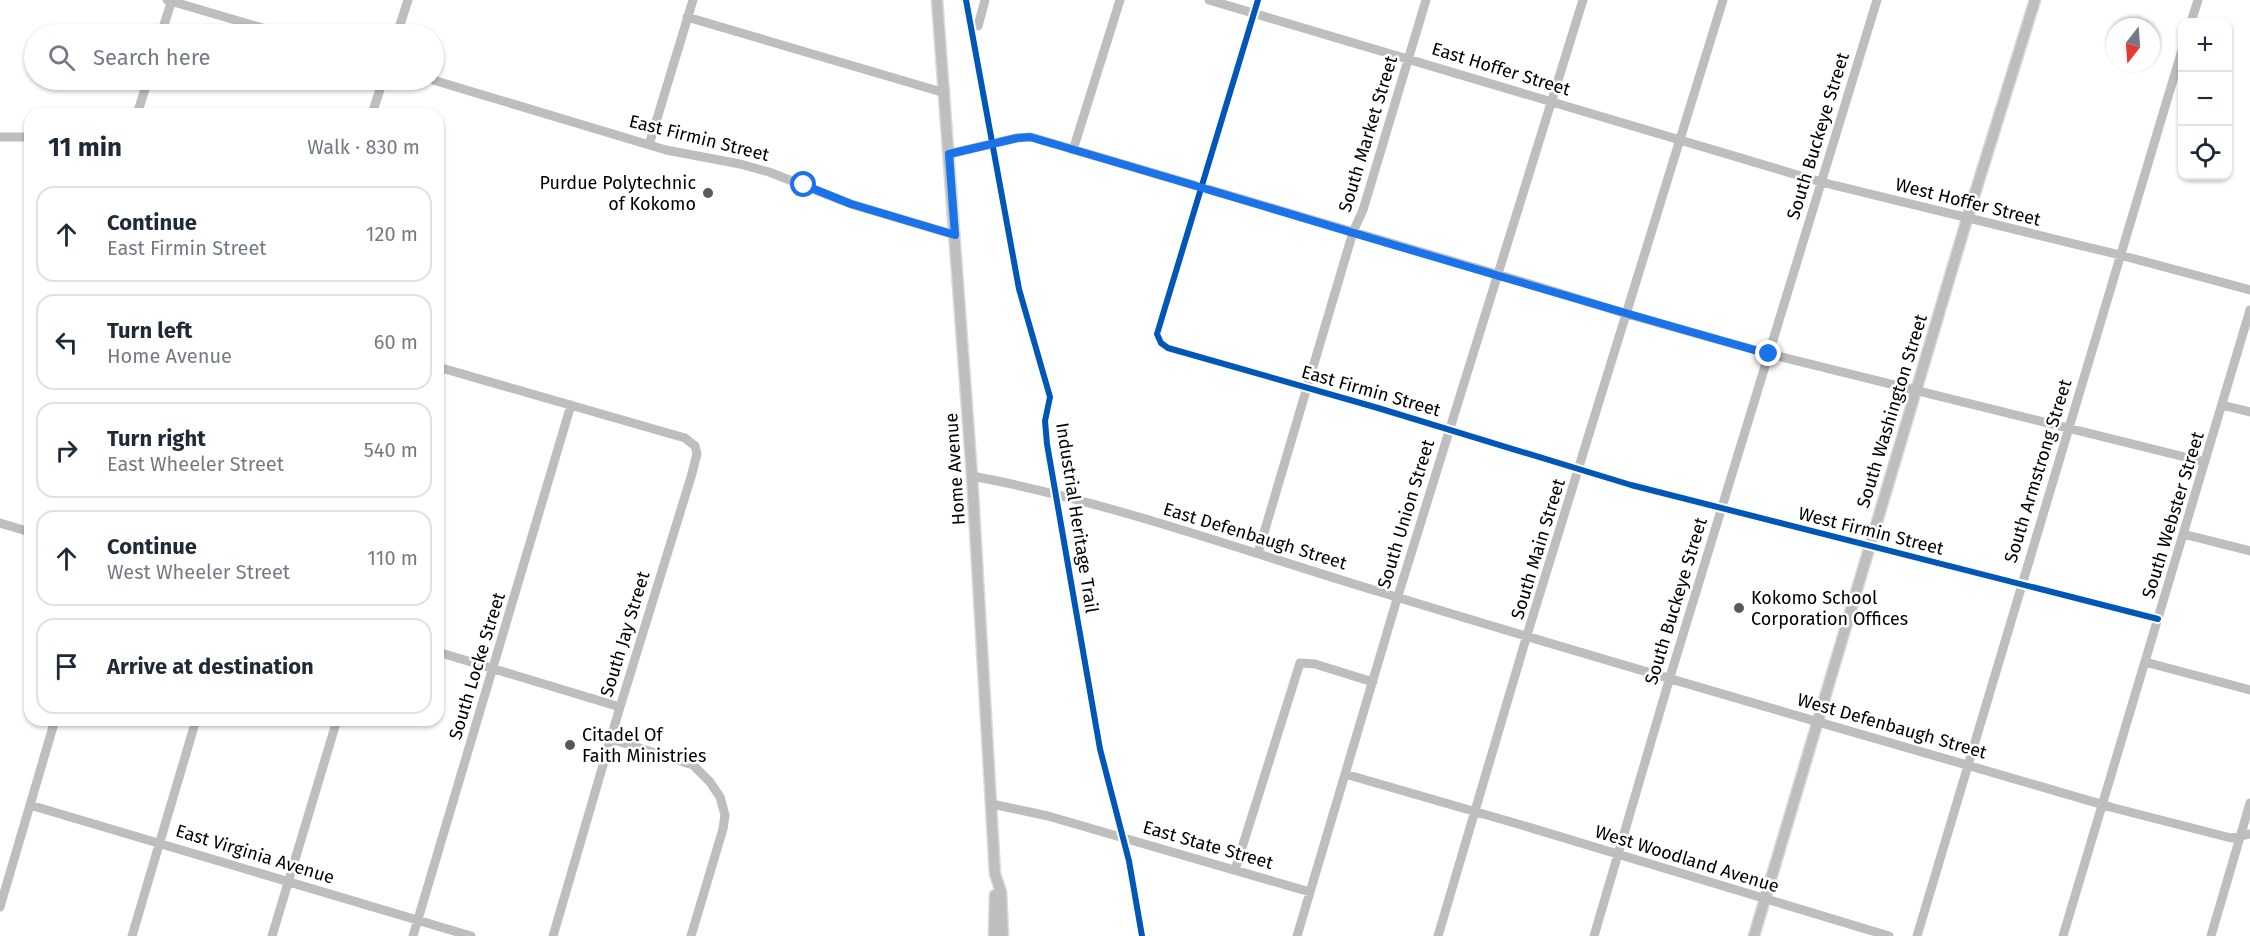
<!DOCTYPE html>
<meta charset="utf-8">
<style>
:root{--surface:#fff;--page:#f2f2f3;--text:#1f2937;--muted:#747a83;--line:#e0e1e3}
body{margin:0;font-family:"Fira Sans",sans-serif;background:var(--page);color:var(--text)}
.controls{position:absolute;right:18px;top:18px;display:grid;overflow:hidden;border-radius:12px;box-shadow:0 2px 4px #0004}
.controls button{width:54px;height:54px;display:grid;place-items:center;padding:0;border:0;border-bottom:2px solid var(--line);background:var(--surface);color:var(--text);font:30px sans-serif}
.compass{position:absolute;left:2106px;top:18px;width:54px;height:54px;border-radius:50%;background:var(--surface);box-shadow:0 2px 4px #0004;rotate:197deg}
.stop{position:absolute;width:18px;height:18px;margin:-14px;border:4px solid #1a73e8;border-radius:50%;background:#fff}
.stop.end{background:#1a73e8;border-color:#fff;box-shadow:0 2px 6px #0008}
.list{margin:0;padding:0;list-style:none}
h2{display:flex;justify-content:space-between;align-items:center;height:78px;margin:0;padding:0 24px;font-size:26px}
h2 small{font-size:20px;font-weight:400;color:var(--muted)}
.list li{display:grid;grid-template-columns:39px 1fr auto;gap:18px;align-items:center;box-sizing:border-box;height:96px;margin:0 12px 12px;padding:0 12px;border:2px solid var(--line);border-radius:18px}
.list b{display:block;font-size:22px;white-space:nowrap}
.list p{margin:0;font-size:20px;white-space:nowrap;color:var(--muted)}
.list em{font-size:20px;font-style:normal;color:var(--muted)}
.icon{flex:none;width:33px;height:33px;fill:none;stroke:currentColor;stroke-width:2;stroke-linecap:round;stroke-linejoin:round}
.map{position:relative;flex:none;width:2250px;height:936px;overflow:hidden}
.search{position:absolute;background:var(--surface);box-shadow:0 2px 4px #0004;left:24px;top:24px;width:420px;height:66px;display:flex;align-items:center;gap:15px;box-sizing:border-box;padding:0 21px;border-radius:33px;color:var(--muted);font-size:22px}
.panel{position:absolute;background:var(--surface);box-shadow:0 2px 4px #0004;left:24px;top:108px;width:420px;height:618px;border-radius:18px}
.map>svg:first-child{display:block}
.lines{fill:none;stroke-linecap:round;stroke-linejoin:round}
.major-casing{stroke:#dbdbdb;stroke-width:13}
.minor{stroke:#bebebe;stroke-width:9}
.major{stroke:#bebebe;stroke-width:10}
.cycleway-casing{stroke:#fff;stroke-width:10}
.cycleway{stroke:#0057b8;stroke-width:6}
.route{stroke:#1a73e8;stroke-width:8}
.poi-dot{fill:#595959;stroke:#fff;stroke-width:2}
.labels{text-anchor:middle;dominant-baseline:central;stroke-width:5;stroke-linejoin:round;paint-order:stroke}
.street-label{font-size:18px;fill:#000;stroke:#fff}
.poi-label{font-size:18px;fill:#000;stroke:#fff;text-anchor:start}
</style>
<div class="map">
<svg width="2250" height="936" viewBox="0 0 2250 936">
<rect width="100%" height="100%" fill="#fff"/>
<g class="lines">
<g class="major-casing">
<path id="major" d="M937 0 972 476 995 874 1001 892 1003 936
M994 936 995 895
M1754 936 1967 219 2035 0"/>
</g>
<path class="minor" d="M167 0 283 34
M1209 0 1821 182 2120 255 2250 290
M1258 0 1157 334 1161 343 1168 348 1378 408 1631 485 2158 619
M687 17 945 93
M2191 22 2198 0
M978 26 985 0
M161 34 172 0
M397 34 408 0
M433 80 666 150 740 164 769 172 851 204 955 235
M137 114 148 80
M372 114 383 80
M0 137H30
M649 145 693 0
M1073 150 1120 0
M949 154 1017 138 1031 137 1537 286 1627 314 1769 354 2205 462
M438 367 685 438 695 446 697 454 691 477 620 707 553 936
M2222 405 2250 412
M972 476C1111 502 1244 551 1380 592 1624 667 1869 736 2114 808L2231 838 2250 834
M0 523 30 532
M2183 534 2250 551
M1258 553 1353 232 1363 210 1426 0
M438 652 620 707
M2145 662 2250 690
M611 739 693 765 710 782 720 797 725 815 723 829 691 936
M1345 774 1518 824 1889 936
M992 804 1048 816 1310 892
M30 805 471 936
M1235 870 1300 663 1315 664 1373 682
M0 907 55 720
M132 936 196 720
M272 936 337 720
M413 936 571 405
M1297 936 1397 599 1583 0
M1438 936 1527 635 1723 0
M1594 936 1670 677 1877 0
M1917 936 2182 50
M2063 936 2250 310
M2211 936 2250 803"/>
<use href="#major" class="major"/>
<g class="cycleway-casing">
<path id="cycleway" d="M966 0 1019 289 1050 397 1045 421 1047 444 1100 749 1129 861 1142 936
M1258 0 1157 334 1161 343 1168 348 1378 408 1631 485 2158 619"/>
</g>
<use href="#cycleway" class="cycleway"/>
</g>
<g class="lines">
<path class="route" d="M804 185 851 204 955 235 949 154 1017 138 1030 137C1277 209 1522 285 1769 354"/>
</g>
<g class="poi-dot">
<circle cx="708" cy="193" r="6"/>
<circle cx="1739" cy="608" r="6"/>
<circle cx="570" cy="745" r="6"/>
</g>
<g class="labels">
<g class="street-label">
<text transform="translate(1501 69) rotate(17)">East Hoffer Street</text>
<text transform="translate(1368 134) rotate(-73)">South Market Street</text>
<text transform="translate(1818 136) rotate(-73)">South Buckeye Street</text>
<text transform="translate(699 138) rotate(14)">East Firmin Street</text>
<text transform="translate(1968 202) rotate(14)">West Hoffer Street</text>
<text transform="translate(1371 391) rotate(16)">East Firmin Street</text>
<text transform="translate(1892 411) rotate(-73)">South Washington Street</text>
<text transform="translate(955 469) rotate(-94)">Home Avenue</text>
<text transform="translate(2038 471) rotate(-73)">South Armstrong Street</text>
<text transform="translate(1406 514) rotate(-73)">South Union Street</text>
<text transform="translate(2173 515) rotate(-73)">South Webster Street</text>
<text transform="translate(1077 518) rotate(81)">Industrial Heritage Trail</text>
<text transform="translate(1871 531) rotate(14)">West Firmin Street</text>
<text transform="translate(1255 536) rotate(17)">East Defenbaugh Street</text>
<text transform="translate(1538 549) rotate(-73)">South Main Street</text>
<text transform="translate(1676 601) rotate(-73)">South Buckeye Street</text>
<text transform="translate(625 634) rotate(-73)">South Jay Street</text>
<text transform="translate(477 666) rotate(-73)">South Locke Street</text>
<text transform="translate(1892 726) rotate(16)">West Defenbaugh Street</text>
<text transform="translate(1208 845) rotate(16)">East State Street</text>
<text transform="translate(255 854) rotate(17)">East Virginia Avenue</text>
<text transform="translate(1687 859) rotate(17)">West Woodland Avenue</text>
</g>
<g class="poi-label">
<text x="696" y="183" text-anchor="end">Purdue Polytechnic<tspan x="696" dy="21">of Kokomo</tspan></text>
<text x="1751" y="598">Kokomo School<tspan x="1751" dy="21">Corporation Offices</tspan></text>
<text x="582" y="735">Citadel Of<tspan x="582" dy="21">Faith Ministries</tspan></text>
</g>
</g>
</svg>
<div class="controls">
<button>+</button>
<button>−</button>
<button><svg class="icon" aria-label="locate" viewBox="0 0 24 24"><circle cx="12" cy="12" r="6"/><path d="M12 2v4M12 18v4M2 12h4M18 12h4"/></svg></button>
</div>
<svg class="compass" viewBox="-18 -18 36 36"><path d="M0-13l5 13h-10z" fill="#e53935"/><path d="M0 13l5-13h-10z" fill="#747a83"/></svg>
<div class="stop" style="left:804px;top:185px"></div>
<div class="stop end" style="left:1769px;top:354px"></div>
<div class="search"><svg class="icon" aria-label="search" viewBox="0 0 24 24"><circle cx="10" cy="10" r="6"/><path d="M15 15l6 6"/></svg>Search here</div>
<section class="panel">
<h2>11 min<small>Walk · 830 m</small></h2>
<ul class="list">
<li><svg class="icon" aria-label="ahead" viewBox="0 0 24 24"><path d="M12 20V5M6 11l6-6 6 6"/></svg><div><b>Continue</b><p>East Firmin Street</p></div><em>120 m</em></li>
<li><svg class="icon" aria-label="left" viewBox="0 0 24 24"><path d="M17 20v-9H6M10 6l-5 5 5 5"/></svg><div><b>Turn left</b><p>Home Avenue</p></div><em>60 m</em></li>
<li><svg class="icon" aria-label="right" viewBox="0 0 24 24"><path d="M7 20v-9h11M14 6l5 5-5 5"/></svg><div><b>Turn right</b><p>East Wheeler Street</p></div><em>540 m</em></li>
<li><svg class="icon" aria-label="ahead" viewBox="0 0 24 24"><path d="M12 20V5M6 11l6-6 6 6"/></svg><div><b>Continue</b><p>West Wheeler Street</p></div><em>110 m</em></li>
<li><svg class="icon" aria-label="arrive" viewBox="0 0 24 24"><path d="M6 21V4h12l-3 4 3 4H6"/></svg><div><b>Arrive at destination</b></div></li>
</ul>
</section>
</div>
